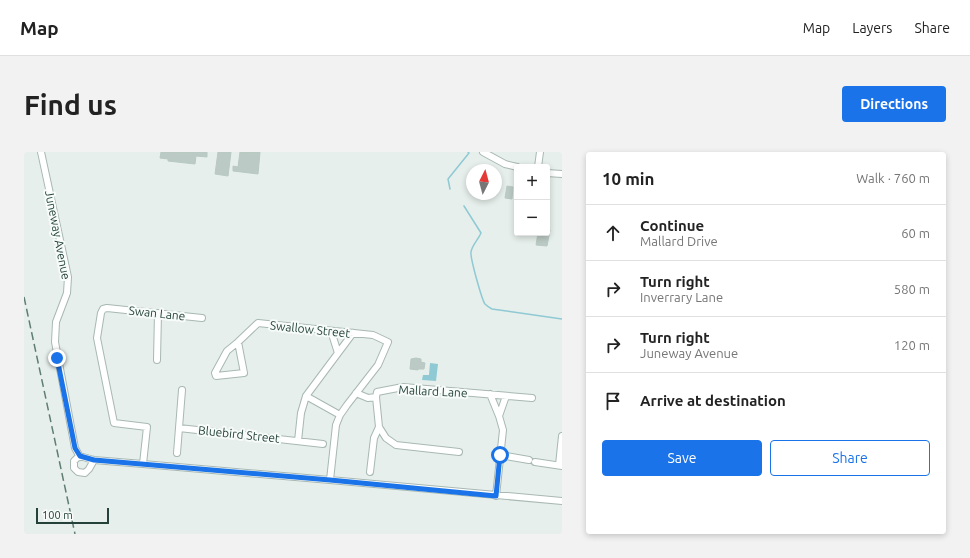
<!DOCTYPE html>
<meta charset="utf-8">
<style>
:root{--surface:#fff;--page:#f2f2f2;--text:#222;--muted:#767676;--line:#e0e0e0;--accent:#1a73e8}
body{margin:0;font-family:Ubuntu,sans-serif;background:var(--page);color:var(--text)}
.controls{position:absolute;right:12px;top:12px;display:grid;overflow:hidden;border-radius:4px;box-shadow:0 2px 6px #0003}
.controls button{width:36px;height:36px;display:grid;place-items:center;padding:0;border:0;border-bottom:1px solid var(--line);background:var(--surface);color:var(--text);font:20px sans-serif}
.compass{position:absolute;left:442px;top:12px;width:36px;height:36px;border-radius:50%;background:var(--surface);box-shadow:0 2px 6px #0003;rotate:6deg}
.scale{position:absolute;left:12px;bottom:10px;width:73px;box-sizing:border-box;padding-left:4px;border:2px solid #24423a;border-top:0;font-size:11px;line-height:14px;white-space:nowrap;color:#24423a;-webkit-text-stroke:3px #f7fbf9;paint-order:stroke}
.stop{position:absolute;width:12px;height:12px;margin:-9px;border:3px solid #1a73e8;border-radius:50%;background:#fff}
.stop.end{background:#1a73e8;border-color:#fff;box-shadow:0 1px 4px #0008}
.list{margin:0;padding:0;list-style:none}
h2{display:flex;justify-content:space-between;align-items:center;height:52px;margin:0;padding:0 16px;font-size:17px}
h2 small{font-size:13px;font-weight:400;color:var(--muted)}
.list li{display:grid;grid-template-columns:26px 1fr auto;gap:12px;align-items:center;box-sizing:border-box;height:56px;padding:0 16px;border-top:1px solid var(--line)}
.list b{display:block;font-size:15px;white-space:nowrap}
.list p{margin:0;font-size:13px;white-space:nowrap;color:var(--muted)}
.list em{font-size:13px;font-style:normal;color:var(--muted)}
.actions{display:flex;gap:8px;padding:12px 16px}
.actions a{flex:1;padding:9px 0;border:1px solid var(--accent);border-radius:4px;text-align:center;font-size:14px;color:var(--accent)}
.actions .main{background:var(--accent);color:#fff}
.icon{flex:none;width:22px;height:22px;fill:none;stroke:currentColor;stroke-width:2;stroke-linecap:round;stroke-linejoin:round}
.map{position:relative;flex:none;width:538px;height:382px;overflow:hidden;border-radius:4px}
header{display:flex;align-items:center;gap:24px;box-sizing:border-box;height:56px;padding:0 20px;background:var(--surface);border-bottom:1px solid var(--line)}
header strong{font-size:19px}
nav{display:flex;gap:22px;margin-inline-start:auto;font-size:14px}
.intro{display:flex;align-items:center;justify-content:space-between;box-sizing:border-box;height:96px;padding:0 24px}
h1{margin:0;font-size:28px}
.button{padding:10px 18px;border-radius:4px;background:var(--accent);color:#fff;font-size:14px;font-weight:700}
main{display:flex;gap:24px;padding:0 24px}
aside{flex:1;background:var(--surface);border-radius:4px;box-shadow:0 2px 6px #0003}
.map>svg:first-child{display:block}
.water{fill:#8ec9d4}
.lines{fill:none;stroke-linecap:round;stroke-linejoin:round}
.stream{stroke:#8ec9d4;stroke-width:1.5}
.building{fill:#bbcac4;stroke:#b8c9c2}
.minor-casing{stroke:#a8b8b2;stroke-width:8}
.minor{stroke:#fff;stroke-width:6}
.rail{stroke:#5f7d75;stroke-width:1.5;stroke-dasharray:8 4;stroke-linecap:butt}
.route{stroke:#1a73e8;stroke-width:5}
.labels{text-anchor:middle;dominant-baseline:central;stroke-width:4;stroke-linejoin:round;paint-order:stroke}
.street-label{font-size:12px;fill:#24423a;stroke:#f7fbf9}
</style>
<header>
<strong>Map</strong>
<nav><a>Map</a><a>Layers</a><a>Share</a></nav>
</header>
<div class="intro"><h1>Find us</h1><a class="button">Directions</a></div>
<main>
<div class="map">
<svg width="538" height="382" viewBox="0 0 538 382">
<rect width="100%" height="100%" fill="#e6efeb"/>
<path class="water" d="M406 211 414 212 412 229 398 228 399 223H405Z"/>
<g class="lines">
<path class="stream" d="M426 37 424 27 445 1 444 0
M440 54 457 81C454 88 448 93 447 100 446 106 458 148 461 152 463 154 466 156 468 157L538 167"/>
</g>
<path class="building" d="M137 0H183V5L172 4 171 12 144 9V7L136 6Z
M194 0H207L204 24 191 22Z
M216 0H236L234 22 209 19V14L214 15Z
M483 34 489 35 488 47 481 46Z
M523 77 526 78 523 94 512 93 514 81H523Z
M392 206 397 207V210L401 211 400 217H394V218L386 217 387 207Z"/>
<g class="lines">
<g class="minor-casing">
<path id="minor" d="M17 0 44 125 43 141 32 170 31 190 51 296 56 305
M459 0 481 12 493 15
M514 15 516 0
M523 21 538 22
M307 179 314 201
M214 190 234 171 349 183 364 190 354 213 323 253 316 263 312 273 306 328
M214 190 220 221 192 224 191 221 203 199Z
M133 208 134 161
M332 241 344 246 352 245
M466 242 475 264 479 278 472 344
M282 244 316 263
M352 245 353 240 379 235 508 246
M352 245 355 275 362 286 372 293 435 300
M475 264 482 244
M155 276 299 292
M274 289 277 261 282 244 329 181
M153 301 158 238
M476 303 505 308
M70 308 65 317 61 321 54 320 50 316V309L54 305H59L70 308 119 312 306 328 538 349
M511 310 538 314
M119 312 123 275 90 271 73 186 77 161 79 157 83 156 178 166
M535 313 538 284
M346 320 350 286 355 275"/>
</g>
<use href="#minor" class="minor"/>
<path class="rail" d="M0 145 51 382"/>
</g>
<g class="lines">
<path class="route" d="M33 206 51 296 56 304 70 308 306 328 472 344 476 303"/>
</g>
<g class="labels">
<g class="street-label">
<text transform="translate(34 83) rotate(79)">Juneway Avenue</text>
<text transform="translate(133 161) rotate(6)">Swan Lane</text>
<text transform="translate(286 177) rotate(6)">Swallow Street</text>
<text transform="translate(409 239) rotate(3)">Mallard Lane</text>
<text transform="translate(215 282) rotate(6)">Bluebird Street</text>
</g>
</g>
</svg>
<div class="controls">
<button>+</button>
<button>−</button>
</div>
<svg class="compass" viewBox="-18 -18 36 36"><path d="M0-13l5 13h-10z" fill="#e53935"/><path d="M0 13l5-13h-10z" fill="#767676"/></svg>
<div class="scale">100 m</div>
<div class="stop" style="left:476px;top:303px"></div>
<div class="stop end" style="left:33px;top:206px"></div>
</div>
<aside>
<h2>10 min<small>Walk · 760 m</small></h2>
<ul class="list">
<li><svg class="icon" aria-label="ahead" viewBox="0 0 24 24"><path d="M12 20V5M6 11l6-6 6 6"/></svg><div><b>Continue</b><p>Mallard Drive</p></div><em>60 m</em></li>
<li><svg class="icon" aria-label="right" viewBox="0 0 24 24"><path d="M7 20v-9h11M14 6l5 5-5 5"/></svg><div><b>Turn right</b><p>Inverrary Lane</p></div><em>580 m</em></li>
<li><svg class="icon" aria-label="right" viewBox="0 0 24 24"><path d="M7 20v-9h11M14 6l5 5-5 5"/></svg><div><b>Turn right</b><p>Juneway Avenue</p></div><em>120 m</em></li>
<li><svg class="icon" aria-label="arrive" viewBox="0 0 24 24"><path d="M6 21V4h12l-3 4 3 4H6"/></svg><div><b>Arrive at destination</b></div></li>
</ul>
<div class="actions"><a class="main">Save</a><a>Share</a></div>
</aside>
</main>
